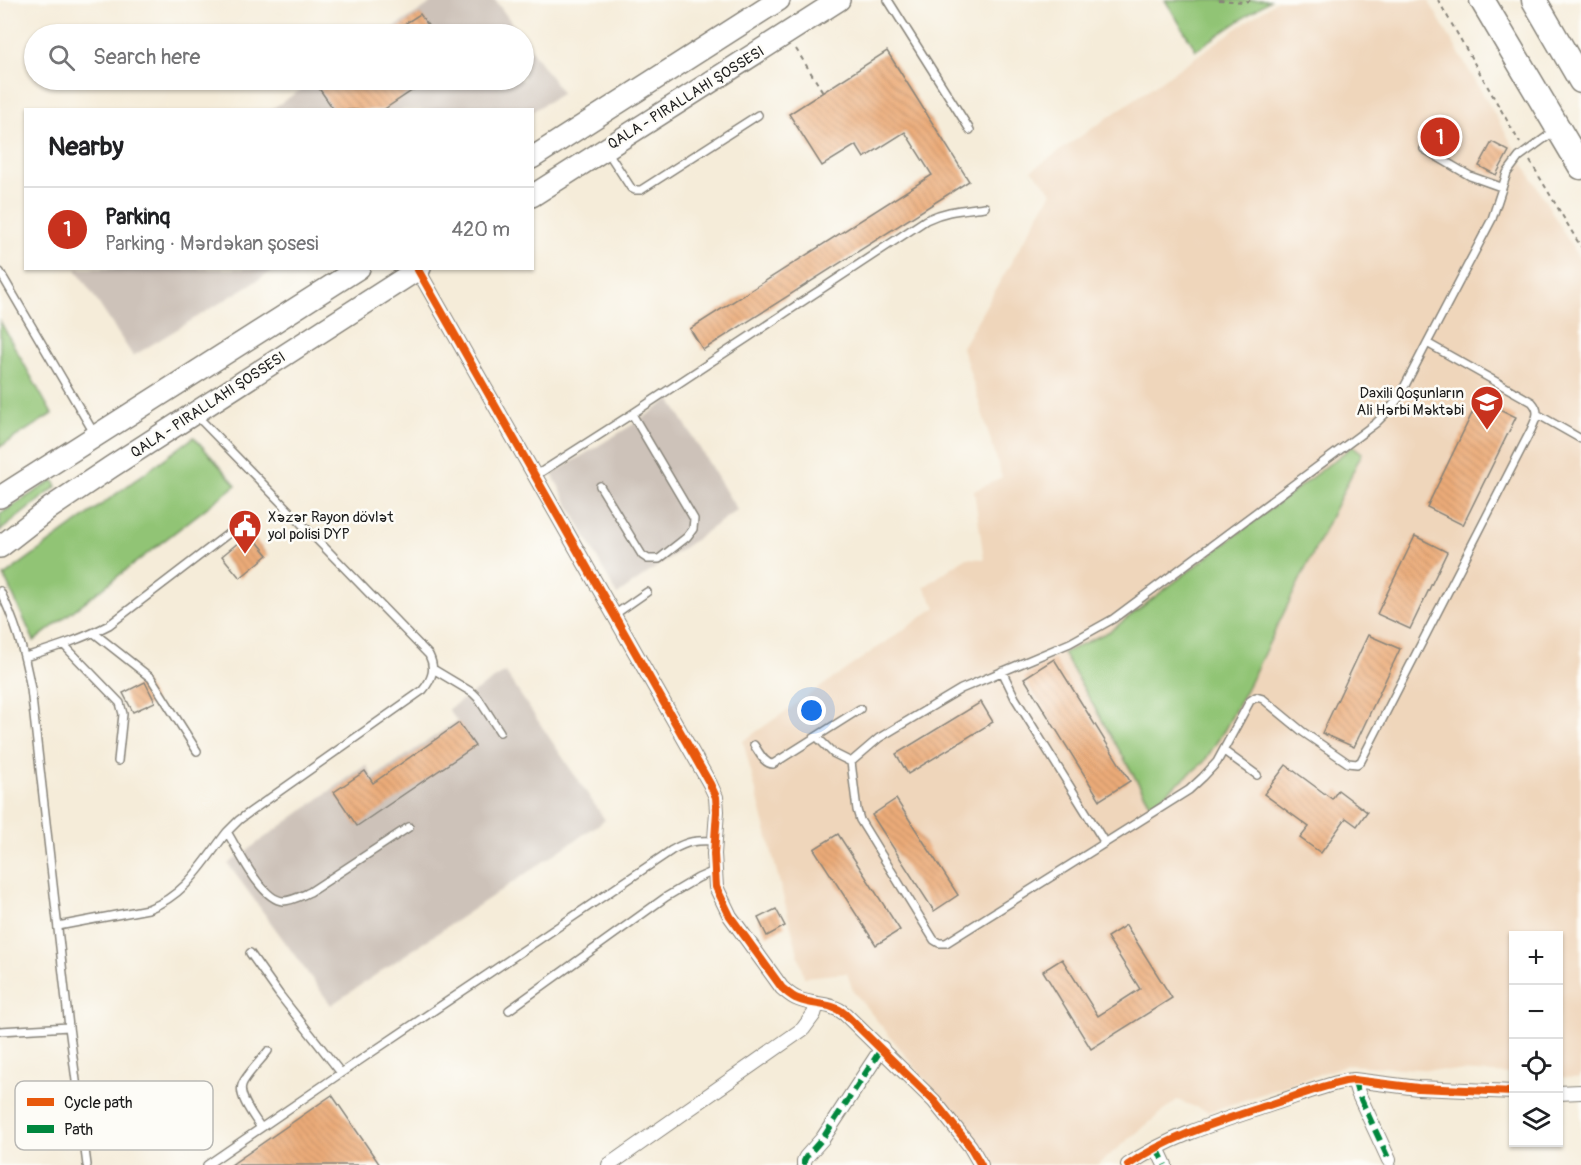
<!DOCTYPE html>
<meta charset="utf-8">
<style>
:root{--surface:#fff;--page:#f2f2f2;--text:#202124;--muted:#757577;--line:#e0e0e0;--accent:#c8321e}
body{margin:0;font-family:Pangolin,sans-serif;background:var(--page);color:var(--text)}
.controls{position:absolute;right:18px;bottom:18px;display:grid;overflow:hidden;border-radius:0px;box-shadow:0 2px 4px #0004}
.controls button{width:54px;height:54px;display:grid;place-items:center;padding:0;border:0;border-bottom:2px solid var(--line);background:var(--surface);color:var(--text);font:30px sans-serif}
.you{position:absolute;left:812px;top:711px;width:21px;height:21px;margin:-15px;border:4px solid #fff;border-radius:50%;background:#1a73e8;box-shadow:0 0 0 9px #1a73e833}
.badge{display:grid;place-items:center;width:39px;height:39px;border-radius:50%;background:var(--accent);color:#fff;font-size:20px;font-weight:700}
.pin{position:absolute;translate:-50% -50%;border:3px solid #fff;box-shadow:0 2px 6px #0006}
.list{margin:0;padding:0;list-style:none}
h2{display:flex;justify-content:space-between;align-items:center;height:78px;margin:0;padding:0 24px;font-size:26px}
h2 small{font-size:20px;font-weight:400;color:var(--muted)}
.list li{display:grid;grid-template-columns:39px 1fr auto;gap:18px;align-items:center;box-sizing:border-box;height:84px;padding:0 24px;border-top:2px solid var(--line)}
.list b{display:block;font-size:22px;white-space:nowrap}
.list p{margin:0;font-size:20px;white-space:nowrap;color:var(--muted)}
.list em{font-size:20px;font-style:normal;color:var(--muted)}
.icon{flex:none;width:33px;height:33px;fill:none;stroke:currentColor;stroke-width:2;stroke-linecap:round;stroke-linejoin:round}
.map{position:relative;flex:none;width:1581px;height:1165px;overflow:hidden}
.search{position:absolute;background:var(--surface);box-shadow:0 2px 4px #0004;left:24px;top:24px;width:510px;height:66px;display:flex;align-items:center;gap:15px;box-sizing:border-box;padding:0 21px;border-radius:33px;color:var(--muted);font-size:22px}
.panel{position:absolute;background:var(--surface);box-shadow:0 2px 4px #0004;left:24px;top:108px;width:510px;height:162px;border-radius:0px}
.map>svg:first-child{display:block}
.built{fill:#efd6bb}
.industrial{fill:#cdc2b9}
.green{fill:#91c475;stroke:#567048;stroke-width:1.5}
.building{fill:url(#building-back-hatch)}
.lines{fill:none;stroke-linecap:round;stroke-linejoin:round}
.service-casing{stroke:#88847a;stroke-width:10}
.minor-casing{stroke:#88847a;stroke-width:16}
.primary-casing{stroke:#88847a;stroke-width:24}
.motorway-casing{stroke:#88847a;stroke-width:27}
.path{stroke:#88847a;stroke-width:2;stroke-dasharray:4.5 4.5;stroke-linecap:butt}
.service{stroke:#fff;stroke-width:7}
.minor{stroke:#fff;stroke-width:14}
.primary{stroke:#fff;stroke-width:21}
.motorway{stroke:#fff;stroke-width:24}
.quiet{stroke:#00873e;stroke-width:6;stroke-dasharray:12 6;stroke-linecap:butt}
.cycleway-casing{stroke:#fdfcf7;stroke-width:11}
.cycleway{stroke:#e8590c;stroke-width:8}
.labels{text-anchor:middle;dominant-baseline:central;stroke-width:5;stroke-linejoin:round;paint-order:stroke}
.street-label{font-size:15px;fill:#1c1c1c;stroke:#fdfcf7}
.poi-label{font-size:15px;fill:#1c1c1c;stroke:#fdfcf7;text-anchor:end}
.key{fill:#fdfcf7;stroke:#bab9b5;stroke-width:1.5}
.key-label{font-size:16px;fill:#1c1c1c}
</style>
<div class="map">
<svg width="1581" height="1165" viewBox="0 0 1581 1165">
<defs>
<pattern id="building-back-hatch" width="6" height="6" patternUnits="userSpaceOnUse" patternTransform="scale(1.5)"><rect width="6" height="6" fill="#ebab78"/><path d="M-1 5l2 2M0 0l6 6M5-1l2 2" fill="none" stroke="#c99367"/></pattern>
</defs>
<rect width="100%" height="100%" fill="#fdfcf7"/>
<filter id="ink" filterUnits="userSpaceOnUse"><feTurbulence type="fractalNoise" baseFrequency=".0167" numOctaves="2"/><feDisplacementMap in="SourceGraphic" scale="12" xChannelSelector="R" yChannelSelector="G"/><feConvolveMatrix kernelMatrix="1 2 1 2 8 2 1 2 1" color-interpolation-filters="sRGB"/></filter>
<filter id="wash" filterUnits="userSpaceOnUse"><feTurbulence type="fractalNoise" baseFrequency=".008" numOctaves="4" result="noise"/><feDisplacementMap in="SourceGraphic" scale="24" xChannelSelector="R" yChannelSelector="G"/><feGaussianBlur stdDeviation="1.35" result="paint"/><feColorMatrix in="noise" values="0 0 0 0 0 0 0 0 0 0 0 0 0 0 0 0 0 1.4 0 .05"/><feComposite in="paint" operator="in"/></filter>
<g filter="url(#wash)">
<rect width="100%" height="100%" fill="#f5ecd9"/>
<path class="built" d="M1278 0H1428L1581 262V1075L1577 1078 1559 1077 1558 936H1514L1513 1074 1346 1065 1209 1112 1177 1100 1097 1165H995L853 991 847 973 804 977 743 741 936 607 924 587 965 558 984 559 974 491 1002 477 962 347 1052 192 1032 170Z"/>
<path class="industrial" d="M436 0H495L520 34H384Z
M524 40 562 93 533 111 532 110H270L316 80H524Z
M76 269H276L133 356Z
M670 399 737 510 617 595 552 474 637 422Z
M505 672 605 820 331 1005 228 864 366 765 373 778 457 721 448 709Z"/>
<path class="green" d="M1165 0H1270L1196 50Z
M0 321 52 414 0 447Z
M194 437 236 485 34 641 4 576Z
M1353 446 1362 453 1250 682 1225 729 1204 762 1151 805 1063 653 1110 631Z
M53 480 57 486 0 531V514Z"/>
<g id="blocks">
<path class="building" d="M420 14 434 34H389Z
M887 51 969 181 703 350 690 329 932 175 905 132 864 158 856 145 822 166 789 114Z
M323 80H428L383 110H334L316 84Z
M1492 142 1509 151 1496 175 1479 166Z
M1479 399 1516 417 1463 525 1427 507Z
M250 533 268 555 240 578 222 556Z
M1415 536 1447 552 1410 629 1377 614Z
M1368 635 1400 649 1354 747 1322 733Z
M1054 659 1130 781 1100 800 1024 678Z
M145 682 155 702 133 712 123 693Z
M981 702 993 722 908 774 896 754Z
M459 723 475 746 357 826 334 792 365 771 373 783Z
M1286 765 1332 799 1338 790 1367 812 1357 826 1346 818 1321 853 1300 838 1309 827 1264 794Z
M896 799 958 895 934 911 872 815Z
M838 834 900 930 876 945 814 849Z
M776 909 785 926 767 936 758 918Z
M1126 925 1172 998 1091 1049 1043 971 1062 959 1098 1016 1140 989 1107 937Z
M332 1095 380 1165H231Z"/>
</g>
</g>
<g filter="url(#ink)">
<use href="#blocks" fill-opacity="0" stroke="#88847a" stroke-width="1.5"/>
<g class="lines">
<g class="service-casing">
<path id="service" d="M888 0 970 130
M1424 149 1470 176 1501 187
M607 151 631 188 635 190H641L758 115
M0 272 94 433
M1427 343 1532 402C1541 412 1536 418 1531 430L1361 761 1357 764 1348 763 1303 732 1263 699 1256 697 1250 701 1217 762 1203 777 1189 790 946 943H939L934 940 860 820 857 810 851 762 879 738 961 689 1070 643 1113 619 1376 423 1387 412 1398 399 1427 343 1492 219 1507 173 1519 157 1556 130
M1537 414 1581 439
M196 415 429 655C436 669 432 679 423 690L250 812 239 820 227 832C238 849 261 900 283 901 292 901 301 896 310 892L409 827
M535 476 632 414 926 220C947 210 963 210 985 207
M600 486 642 555 648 559H659L687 537 693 529 694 519 632 414
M0 591C16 622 25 655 31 689L69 1027 87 1165
M614 615 647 592
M94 633 151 678 197 751
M64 645 120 703 123 714 118 761
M25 657C54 648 82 639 109 625L237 527
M433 669 473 693 478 698 500 732
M1002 671 1015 698 1105 843
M817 737 833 753 851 762
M754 745C759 752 764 764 773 764L860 709
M1224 751 1257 775
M58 926 148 909C186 895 203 863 227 832
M250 953 279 994 341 1073
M509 1010 666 897 698 878 714 871
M0 1031 69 1027
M261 1128C255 1118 238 1097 242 1085 244 1077 262 1059 268 1051
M207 1165 341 1073 672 850C688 841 696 840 714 841"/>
</g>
<g class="minor-casing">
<path id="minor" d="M418 270 710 784 716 797 717 811 714 854 716 887 730 916 782 988C787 992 792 997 798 999 814 1006 831 1002 845 1014L934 1101 970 1146 981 1165
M1354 1080 1358 1093 1389 1160
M1558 1093 1581 1092
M1157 1148 1165 1165
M609 1165 803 1029 814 1014 817 1004
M804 1165V1161L806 1157 823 1138 882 1048
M1128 1165C1170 1136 1221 1121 1269 1105 1294 1097 1319 1087 1345 1081L1354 1080 1418 1088 1514 1092"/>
</g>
<g class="primary-casing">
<path id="primary" d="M532 158 779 0
M532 196 839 0
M0 497 359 268
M0 547 50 508 111 467 420 268"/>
</g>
<g class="motorway-casing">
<path id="motorway" d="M1482 0 1581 167
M1534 0 1581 81"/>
</g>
<path class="path" d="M1219 0 1243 2 1253 0
M1438 0 1520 143
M796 49 823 92
M1530 161 1581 247"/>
<use href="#service" class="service"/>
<use href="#minor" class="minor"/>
<use href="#primary" class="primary"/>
<use href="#motorway" class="motorway"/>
<path class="quiet" d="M1354 1080 1358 1093 1389 1160
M1157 1148 1165 1165
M804 1165V1161L806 1157 823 1138 882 1048"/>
<g class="cycleway-casing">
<path id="cycleway" d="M418 270 710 784 716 797 717 811 714 854 716 887 730 916 782 988C787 992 792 997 798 999 814 1006 831 1002 845 1014L934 1101 970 1146 981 1165
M1128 1165C1170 1136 1221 1121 1269 1105 1294 1097 1319 1087 1345 1081L1354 1080 1418 1088 1514 1092"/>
</g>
<use href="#cycleway" class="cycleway"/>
</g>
</g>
<defs>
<g id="university-pin" transform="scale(1.725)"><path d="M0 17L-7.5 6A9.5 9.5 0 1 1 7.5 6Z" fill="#c8321e" stroke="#fdfcf7"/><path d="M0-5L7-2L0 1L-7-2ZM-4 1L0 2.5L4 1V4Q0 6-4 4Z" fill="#fff"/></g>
<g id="civic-pin" transform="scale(1.725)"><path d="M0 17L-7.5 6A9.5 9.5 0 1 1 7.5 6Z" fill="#c8321e" stroke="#fdfcf7"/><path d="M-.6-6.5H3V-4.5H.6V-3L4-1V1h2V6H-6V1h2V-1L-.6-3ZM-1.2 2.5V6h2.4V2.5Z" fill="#fff"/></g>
</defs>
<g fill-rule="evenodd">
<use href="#university-pin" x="1487" y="402"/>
<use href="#civic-pin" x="245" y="526"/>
</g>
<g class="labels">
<g class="street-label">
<text transform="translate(686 98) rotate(-32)">QALA - PIRALLAHI ŞOSSESI</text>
<text transform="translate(208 405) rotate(-33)">QALA - PIRALLAHI ŞOSSESI</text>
</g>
<g class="poi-label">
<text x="1464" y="393">Daxili Qoşunların<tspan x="1464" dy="17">Ali Hərbi Məktəbi</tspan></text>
<text x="268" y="517" text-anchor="start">Xəzər Rayon dövlət<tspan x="268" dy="17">yol polisi DYP</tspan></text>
</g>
</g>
<rect x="15" y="1081" width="198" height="69" rx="9" class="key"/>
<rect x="27" y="1098" width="27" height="8" fill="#e8590c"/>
<rect x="27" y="1125" width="27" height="8" fill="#00873e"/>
<g class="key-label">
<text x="64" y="1108">Cycle path</text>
<text x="64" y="1135">Path</text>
</g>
</svg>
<div class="controls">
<button>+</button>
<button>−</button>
<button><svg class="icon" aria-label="locate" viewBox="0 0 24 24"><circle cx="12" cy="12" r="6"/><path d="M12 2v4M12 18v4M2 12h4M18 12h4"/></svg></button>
<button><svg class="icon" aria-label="layers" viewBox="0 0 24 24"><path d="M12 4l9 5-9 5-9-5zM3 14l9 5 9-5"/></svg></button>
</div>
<div class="you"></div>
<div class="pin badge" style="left:1440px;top:137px">1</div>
<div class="search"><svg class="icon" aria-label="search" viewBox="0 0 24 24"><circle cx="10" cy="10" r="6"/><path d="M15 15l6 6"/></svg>Search here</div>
<section class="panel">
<h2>Nearby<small></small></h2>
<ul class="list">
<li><span class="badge">1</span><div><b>Parkinq</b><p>Parking · Mərdəkan şosesi</p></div><em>420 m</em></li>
</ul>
</section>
</div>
